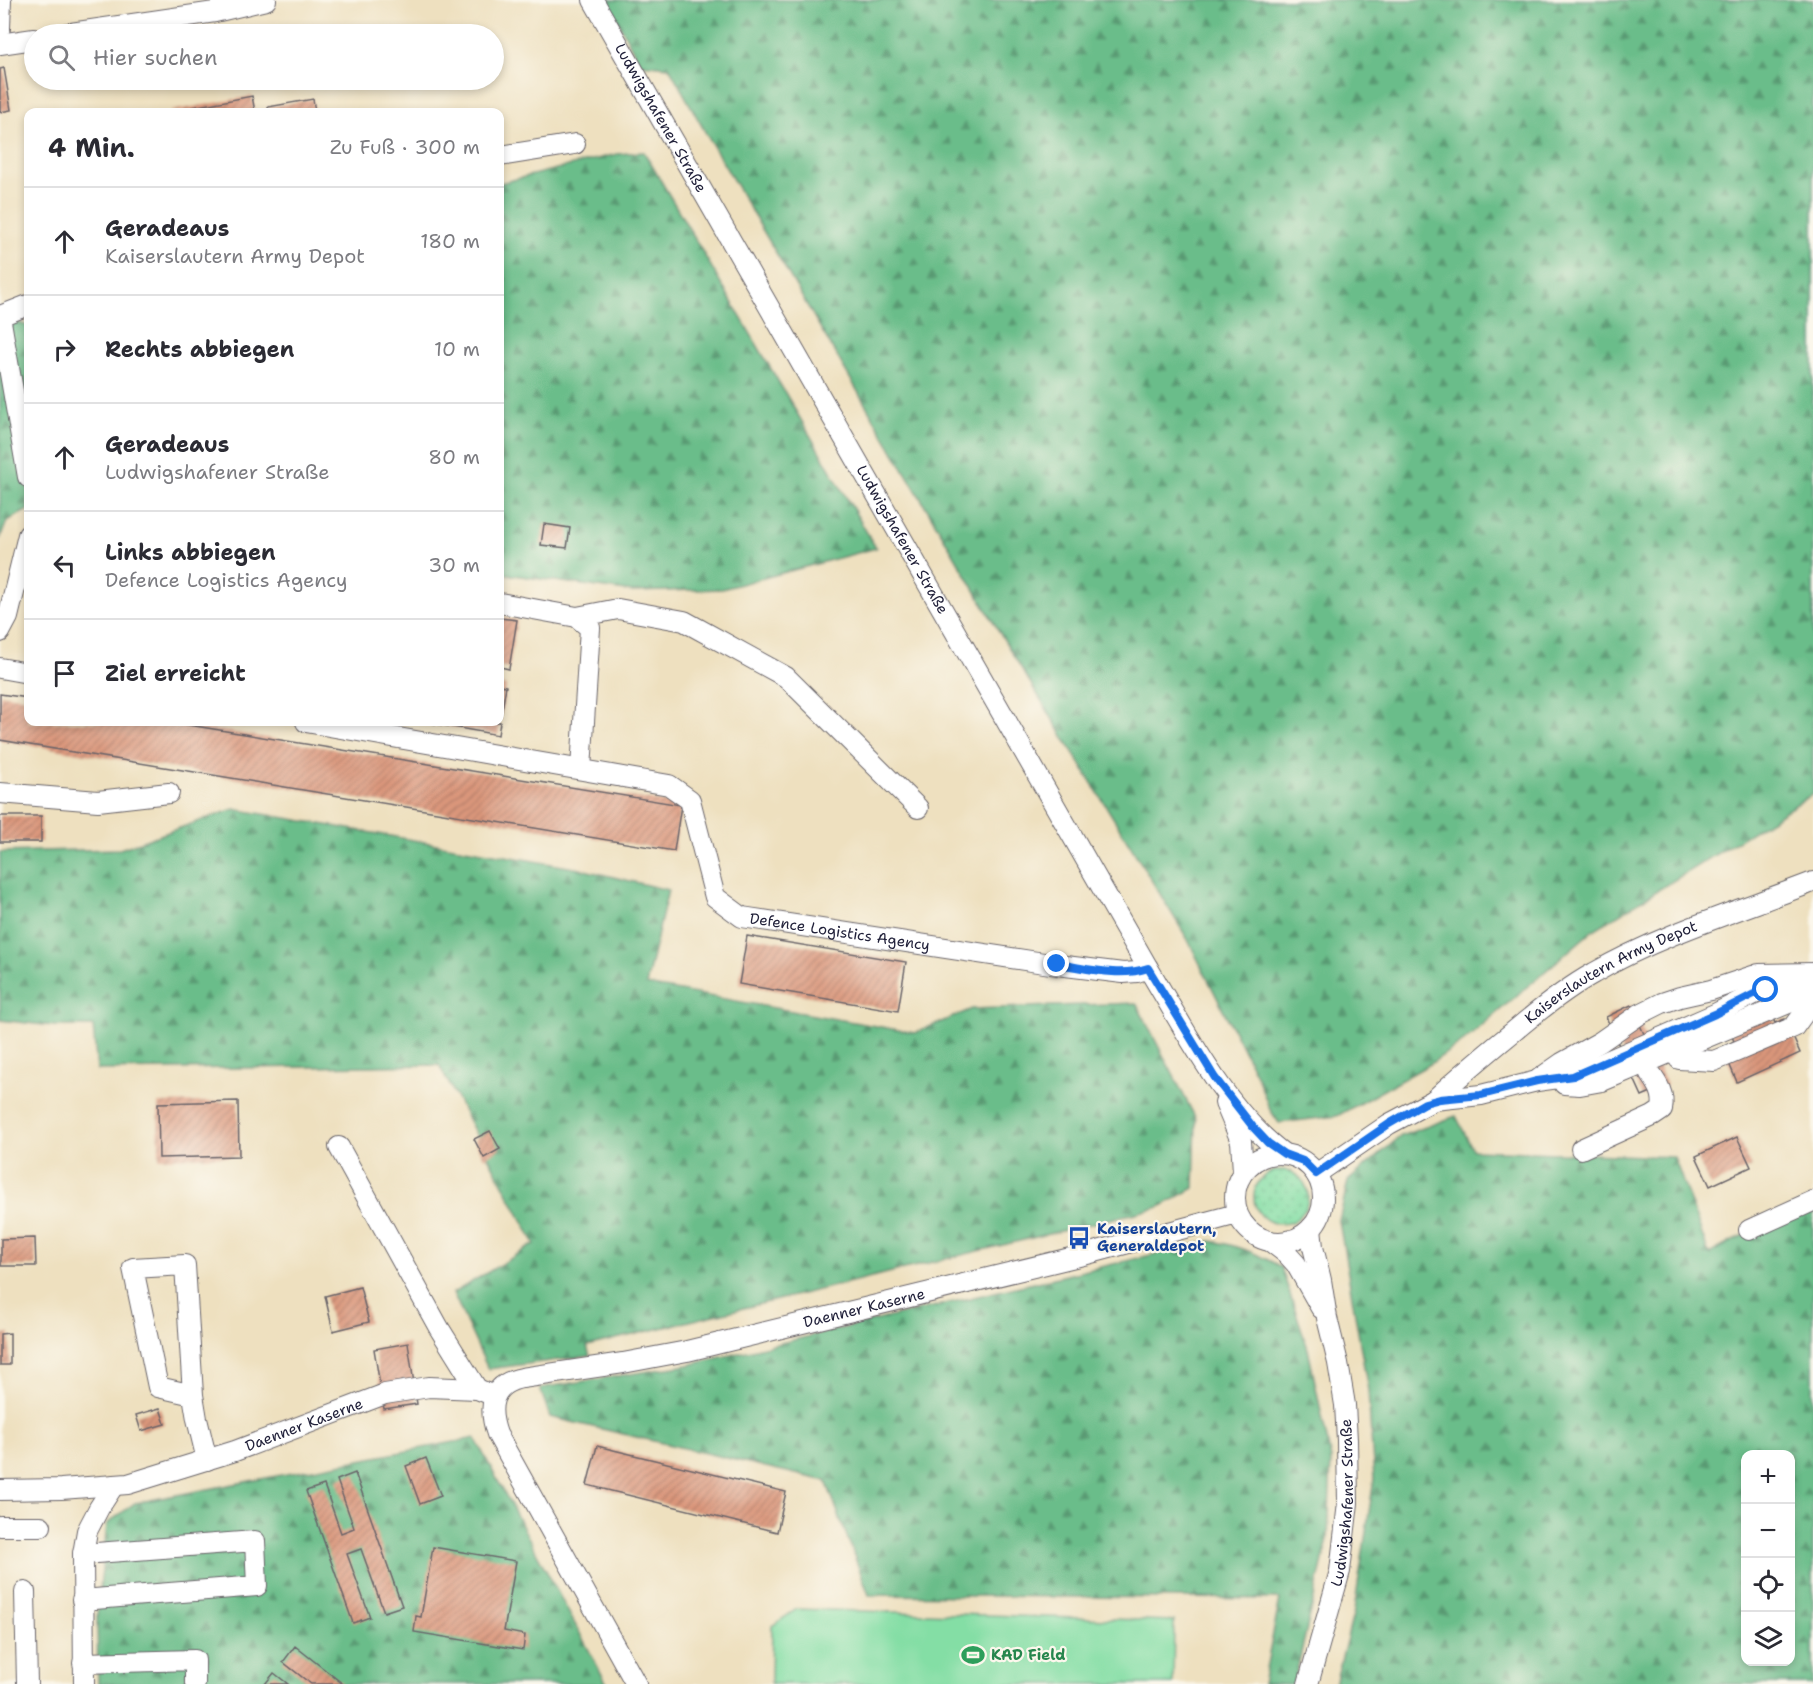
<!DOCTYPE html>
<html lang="de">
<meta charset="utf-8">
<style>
:root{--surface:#fff;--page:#f2f2f3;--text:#2b2b33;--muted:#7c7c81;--line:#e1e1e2}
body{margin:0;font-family:"Shantell Sans",sans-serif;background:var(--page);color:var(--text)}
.controls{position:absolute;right:18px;bottom:18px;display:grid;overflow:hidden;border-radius:12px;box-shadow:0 3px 9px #0003}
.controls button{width:54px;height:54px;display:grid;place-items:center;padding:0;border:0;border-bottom:2px solid var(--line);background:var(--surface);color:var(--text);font:30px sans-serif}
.stop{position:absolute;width:18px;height:18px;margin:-14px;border:4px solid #1a73e8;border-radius:50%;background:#fff}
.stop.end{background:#1a73e8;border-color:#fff;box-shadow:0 2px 6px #0008}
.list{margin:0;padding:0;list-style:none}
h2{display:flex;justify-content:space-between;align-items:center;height:78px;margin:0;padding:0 24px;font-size:26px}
h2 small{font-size:20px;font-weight:400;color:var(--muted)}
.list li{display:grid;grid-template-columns:39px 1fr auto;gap:18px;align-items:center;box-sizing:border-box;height:108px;padding:0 24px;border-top:2px solid var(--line)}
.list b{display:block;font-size:22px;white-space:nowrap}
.list p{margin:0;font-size:20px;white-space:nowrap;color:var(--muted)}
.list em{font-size:20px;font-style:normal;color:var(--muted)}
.icon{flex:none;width:33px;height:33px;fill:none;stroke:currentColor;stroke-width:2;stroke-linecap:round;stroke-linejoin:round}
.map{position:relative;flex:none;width:1813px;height:1684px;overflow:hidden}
.search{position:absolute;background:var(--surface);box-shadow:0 3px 9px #0003;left:24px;top:24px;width:480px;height:66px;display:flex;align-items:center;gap:15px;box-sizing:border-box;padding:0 21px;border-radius:33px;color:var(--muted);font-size:22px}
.panel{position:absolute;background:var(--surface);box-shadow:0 3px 9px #0003;left:24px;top:108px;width:480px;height:618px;border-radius:12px}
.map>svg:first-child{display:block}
.grass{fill:url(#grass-dots);stroke:#538070;stroke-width:1.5}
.forest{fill:url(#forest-firs);stroke:#467062;stroke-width:1.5;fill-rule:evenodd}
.park{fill:#84dea5;stroke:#538070;stroke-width:1.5}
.building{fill:url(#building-hatch)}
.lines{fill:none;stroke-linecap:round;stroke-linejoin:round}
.minor-casing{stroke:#696469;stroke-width:22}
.minor{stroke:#fff;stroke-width:20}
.route{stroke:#1a73e8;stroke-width:8}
.labels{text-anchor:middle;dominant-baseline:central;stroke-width:4.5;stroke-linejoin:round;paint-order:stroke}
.street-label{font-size:15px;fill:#22223b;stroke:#fbf7ec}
.transit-label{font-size:15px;font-weight:bold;fill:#164399;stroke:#fbf7ec;text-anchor:start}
.leisure-label{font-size:15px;font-weight:bold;fill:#27864d;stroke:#fbf7ec;text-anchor:start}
</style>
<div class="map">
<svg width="1813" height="1684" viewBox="0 0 1813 1684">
<defs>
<pattern id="grass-dots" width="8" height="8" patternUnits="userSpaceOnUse" patternTransform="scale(1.5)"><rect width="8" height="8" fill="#84dea5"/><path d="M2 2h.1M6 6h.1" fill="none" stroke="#72be8f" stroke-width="1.8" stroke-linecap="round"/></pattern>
<pattern id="forest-firs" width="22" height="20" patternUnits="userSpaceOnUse" patternTransform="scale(1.5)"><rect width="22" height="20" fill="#6bbd8a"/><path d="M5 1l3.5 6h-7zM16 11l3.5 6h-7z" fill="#589972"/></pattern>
<pattern id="building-hatch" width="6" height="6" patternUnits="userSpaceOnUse" patternTransform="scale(1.5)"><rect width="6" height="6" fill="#db977c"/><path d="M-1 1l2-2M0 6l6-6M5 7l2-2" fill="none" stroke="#b17b67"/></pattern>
</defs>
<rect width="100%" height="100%" fill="#fbf7ec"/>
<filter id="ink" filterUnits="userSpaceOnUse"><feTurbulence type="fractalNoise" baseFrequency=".0167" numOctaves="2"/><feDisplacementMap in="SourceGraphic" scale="12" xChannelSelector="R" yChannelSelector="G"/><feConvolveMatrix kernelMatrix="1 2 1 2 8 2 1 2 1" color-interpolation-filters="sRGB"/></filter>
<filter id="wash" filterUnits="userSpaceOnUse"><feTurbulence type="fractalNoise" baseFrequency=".008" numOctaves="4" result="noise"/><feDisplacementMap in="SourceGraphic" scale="24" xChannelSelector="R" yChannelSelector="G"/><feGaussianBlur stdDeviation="1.35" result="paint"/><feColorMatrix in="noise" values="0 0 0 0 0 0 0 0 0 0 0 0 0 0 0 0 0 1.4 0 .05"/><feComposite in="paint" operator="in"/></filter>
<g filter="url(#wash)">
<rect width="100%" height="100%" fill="#eee0bf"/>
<path class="grass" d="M1254 1197a27 27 0 1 1 54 0a27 27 0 1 1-54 0Z"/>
<path class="forest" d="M607 0H1813V794L1592 931 1465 1040 1430 1064 1337 1116 1279 1123 1270 1110 1258 1079 1187 938 1009 648 709 139 669 67 640 64Z
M644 152 876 548 722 589 633 592 500 573V183L617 154Z
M0 316 28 326V510L7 521 0 539Z
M234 809 580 869 668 890 646 985 915 1033 972 1009 1136 1003 1196 1119 1194 1188 1160 1207 587 1346 590 1356 488 1369 453 1293 535 1244 439 1065 97 1070 93 1026H54L0 1020V852L120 849Z
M1456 1116 1473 1150 1674 1157 1709 1254 1813 1198V1684H1335L1354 1611 1374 1479 1368 1390 1339 1221 1348 1181 1401 1136ZM1746 1454H1790V1662H1746Z
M1210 1241C1235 1244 1259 1254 1281 1267L1308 1349 1331 1459 1328 1539 1297 1670 1293 1684H1263L1280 1599 869 1595 826 1481 550 1417 540 1388 688 1365Z
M475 1438 607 1684H98L97 1615 107 1524 135 1503Z"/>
<path class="park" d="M797 1609 1174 1621 1173 1684H771L772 1626Z"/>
<g id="blocks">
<path class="building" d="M4 68 11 110 0 112V69Z
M252 96 255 112H171V111Z
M313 99 315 112H269L268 107Z
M544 524 570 528 567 548 541 545Z
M500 618 517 620 509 669 500 667Z
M500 685 506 686 501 716H500Z
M0 694 28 698V722H170L681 805 674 851 0 740Z
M425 722H500L498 735Z
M0 816H41V842H0Z
M747 936 906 962 898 1011 739 984Z
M1764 1000 1775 1023 1785 1019 1800 1053 1737 1082 1722 1047 1734 1041 1723 1018Z
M1631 1005 1667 1085 1642 1096 1606 1017Z
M238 1101 239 1156 159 1158 158 1103Z
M490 1131 500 1149 484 1158 474 1139Z
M1737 1137 1751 1167 1710 1186 1696 1156Z
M35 1238 36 1266H1V1239Z
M360 1287 369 1322 333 1331 325 1296Z
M10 1333V1365H0V1334Z
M408 1343 417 1404 384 1409 374 1349Z
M160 1408 165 1424 141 1431 136 1415Z
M597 1446 786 1492 777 1532 587 1485Z
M426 1458 441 1496 420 1504 406 1466Z
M355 1473 402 1606 384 1612 361 1549 347 1554 370 1617 353 1623 306 1491 324 1485 341 1533 354 1528 337 1480Z
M433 1547 516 1561 504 1631 525 1635 523 1650 414 1632 416 1616 421 1617Z
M295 1646 343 1684H311L283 1662Z
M274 1673 288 1684H265Z"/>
</g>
</g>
<g filter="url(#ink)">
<use href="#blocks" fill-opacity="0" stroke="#696469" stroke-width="1.5"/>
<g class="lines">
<g class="minor-casing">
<g id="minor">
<path id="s1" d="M593 0 1148 968C1184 1028 1227 1113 1284 1154"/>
<path d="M0 28 1 0"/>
<path d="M64 34 215 12 266 0"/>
<path d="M0 44 34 39"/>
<path d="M500 156 575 144"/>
<path d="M28 305 0 316 28 477"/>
<path d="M500 603 577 617 590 628 581 769"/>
<path d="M577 617 618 609 684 621 786 677 918 808"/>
<path d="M0 632 8 617 28 535"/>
<path d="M0 668 28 673"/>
<path id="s2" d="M306 722 669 785 690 800 715 897 742 917 1057 965 1123 973 1137 972 1148 968"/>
<path d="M0 793 98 801 169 793"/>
<path d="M1679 1059 1714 1061 1794 1027 1813 1001"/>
<path d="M1539 1079 1562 1063 1600 1042 1640 1014 1662 1003 1680 997 1711 990 1759 974 1813 973"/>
<path d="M1564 1084 1580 1085 1602 1081 1810 994"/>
<path id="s3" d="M1434 1100C1459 1076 1486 1054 1513 1032 1539 1010 1565 989 1594 973 1661 934 1741 910 1813 882"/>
<path d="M1225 1103 1241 1141 1243 1171"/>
<path d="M339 1147 439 1328 477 1389"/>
<path d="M1581 1149 1653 1116 1662 1110C1665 1094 1658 1084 1649 1072"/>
<circle cx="1279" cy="1198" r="44"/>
<path d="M1316 1174 1389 1124 1434 1100 1481 1095 1537 1081 1573 1076 1715 1014 1758 992 1773 989 1813 991"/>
<path d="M1749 1230 1813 1201"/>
<path d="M1270 1241 1287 1254 1296 1264 1321 1308"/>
<path d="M193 1395 158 1387 133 1268 185 1265 193 1395 197 1419 207 1460"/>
<path id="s4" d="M0 1490 61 1489 128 1484 235 1451 385 1394 429 1387 477 1389 495 1396"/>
<path d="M0 1526H41"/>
<path d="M25 1592 27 1684"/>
<path d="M82 1600 257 1586 255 1541 83 1554"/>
<path d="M83 1663 195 1660V1684"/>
<path d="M84 1684 83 1554 87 1531 99 1508 114 1485"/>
<path id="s5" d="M636 1684 497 1434C488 1408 490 1384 522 1378L623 1363 687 1351 1083 1255 1237 1214"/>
<path id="s6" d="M1308 1684 1340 1571 1348 1503 1347 1440 1345 1405 1338 1363 1327 1318 1321 1280 1313 1247 1311 1228"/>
</g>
</g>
<use href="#minor" class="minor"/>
</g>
</g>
<g class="lines" filter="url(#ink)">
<path class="route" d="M1057 964C1086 968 1119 978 1148 968L1215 1078 1253 1127 1268 1143 1284 1154 1303 1161 1316 1174 1389 1124 1425 1103 1440 1099 1481 1095 1537 1081 1573 1076 1715 1014 1758 992 1766 990"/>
</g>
<defs>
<g id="bus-bare" transform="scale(1.8)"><path d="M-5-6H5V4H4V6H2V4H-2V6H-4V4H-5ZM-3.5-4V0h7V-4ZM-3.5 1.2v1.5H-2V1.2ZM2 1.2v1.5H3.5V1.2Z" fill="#1a4fb4" stroke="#fbf7ec" stroke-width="2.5" paint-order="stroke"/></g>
<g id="stadium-bare" transform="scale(1.8)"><path d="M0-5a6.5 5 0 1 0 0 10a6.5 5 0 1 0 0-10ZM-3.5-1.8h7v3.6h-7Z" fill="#2e9e5b" stroke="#fbf7ec" stroke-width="2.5" paint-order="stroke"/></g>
</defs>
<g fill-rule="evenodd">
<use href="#bus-bare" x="1079" y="1238"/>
<use href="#stadium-bare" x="973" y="1655"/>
</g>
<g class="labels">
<g class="street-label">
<text stroke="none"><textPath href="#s1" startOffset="136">Ludwigshafener Straße</textPath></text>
<text stroke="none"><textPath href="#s1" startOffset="622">Ludwigshafener Straße</textPath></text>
<text stroke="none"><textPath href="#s2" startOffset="627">Defence Logistics Agency</textPath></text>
<text stroke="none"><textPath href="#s3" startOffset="220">Kaiserslautern Army Depot</textPath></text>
<text stroke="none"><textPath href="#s5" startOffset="708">Daenner Kaserne</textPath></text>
<text stroke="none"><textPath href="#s4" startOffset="314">Daenner Kaserne</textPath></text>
<text stroke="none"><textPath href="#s6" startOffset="186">Ludwigshafener Straße</textPath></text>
</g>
<g class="transit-label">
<text x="1097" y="1229">Kaiserslautern,<tspan x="1097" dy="17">Generaldepot</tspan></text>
</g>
<g class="leisure-label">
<text x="991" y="1655">KAD Field</text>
</g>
</g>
</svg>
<div class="controls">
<button>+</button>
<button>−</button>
<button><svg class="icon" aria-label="locate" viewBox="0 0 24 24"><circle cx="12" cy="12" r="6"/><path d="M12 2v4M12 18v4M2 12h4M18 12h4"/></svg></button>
<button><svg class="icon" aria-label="layers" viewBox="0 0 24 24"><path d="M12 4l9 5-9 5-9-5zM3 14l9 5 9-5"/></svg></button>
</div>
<div class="stop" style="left:1766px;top:990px"></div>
<div class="stop end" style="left:1057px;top:964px"></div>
<div class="search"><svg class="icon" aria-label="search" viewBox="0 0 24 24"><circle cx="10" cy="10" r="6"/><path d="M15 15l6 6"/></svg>Hier suchen</div>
<section class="panel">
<h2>4 Min.<small>Zu Fuß · 300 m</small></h2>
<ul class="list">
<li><svg class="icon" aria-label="ahead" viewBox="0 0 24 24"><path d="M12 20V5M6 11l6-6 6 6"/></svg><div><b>Geradeaus</b><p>Kaiserslautern Army Depot</p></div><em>180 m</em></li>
<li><svg class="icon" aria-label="right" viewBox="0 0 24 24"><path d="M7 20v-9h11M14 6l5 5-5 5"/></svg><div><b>Rechts abbiegen</b></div><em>10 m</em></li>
<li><svg class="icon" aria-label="ahead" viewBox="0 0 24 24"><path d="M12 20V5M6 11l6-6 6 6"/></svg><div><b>Geradeaus</b><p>Ludwigshafener Straße</p></div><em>80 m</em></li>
<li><svg class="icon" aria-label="left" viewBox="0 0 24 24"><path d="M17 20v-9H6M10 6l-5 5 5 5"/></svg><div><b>Links abbiegen</b><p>Defence Logistics Agency</p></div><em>30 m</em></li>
<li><svg class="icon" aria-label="arrive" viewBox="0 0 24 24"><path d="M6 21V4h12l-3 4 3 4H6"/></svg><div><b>Ziel erreicht</b></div></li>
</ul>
</section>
</div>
